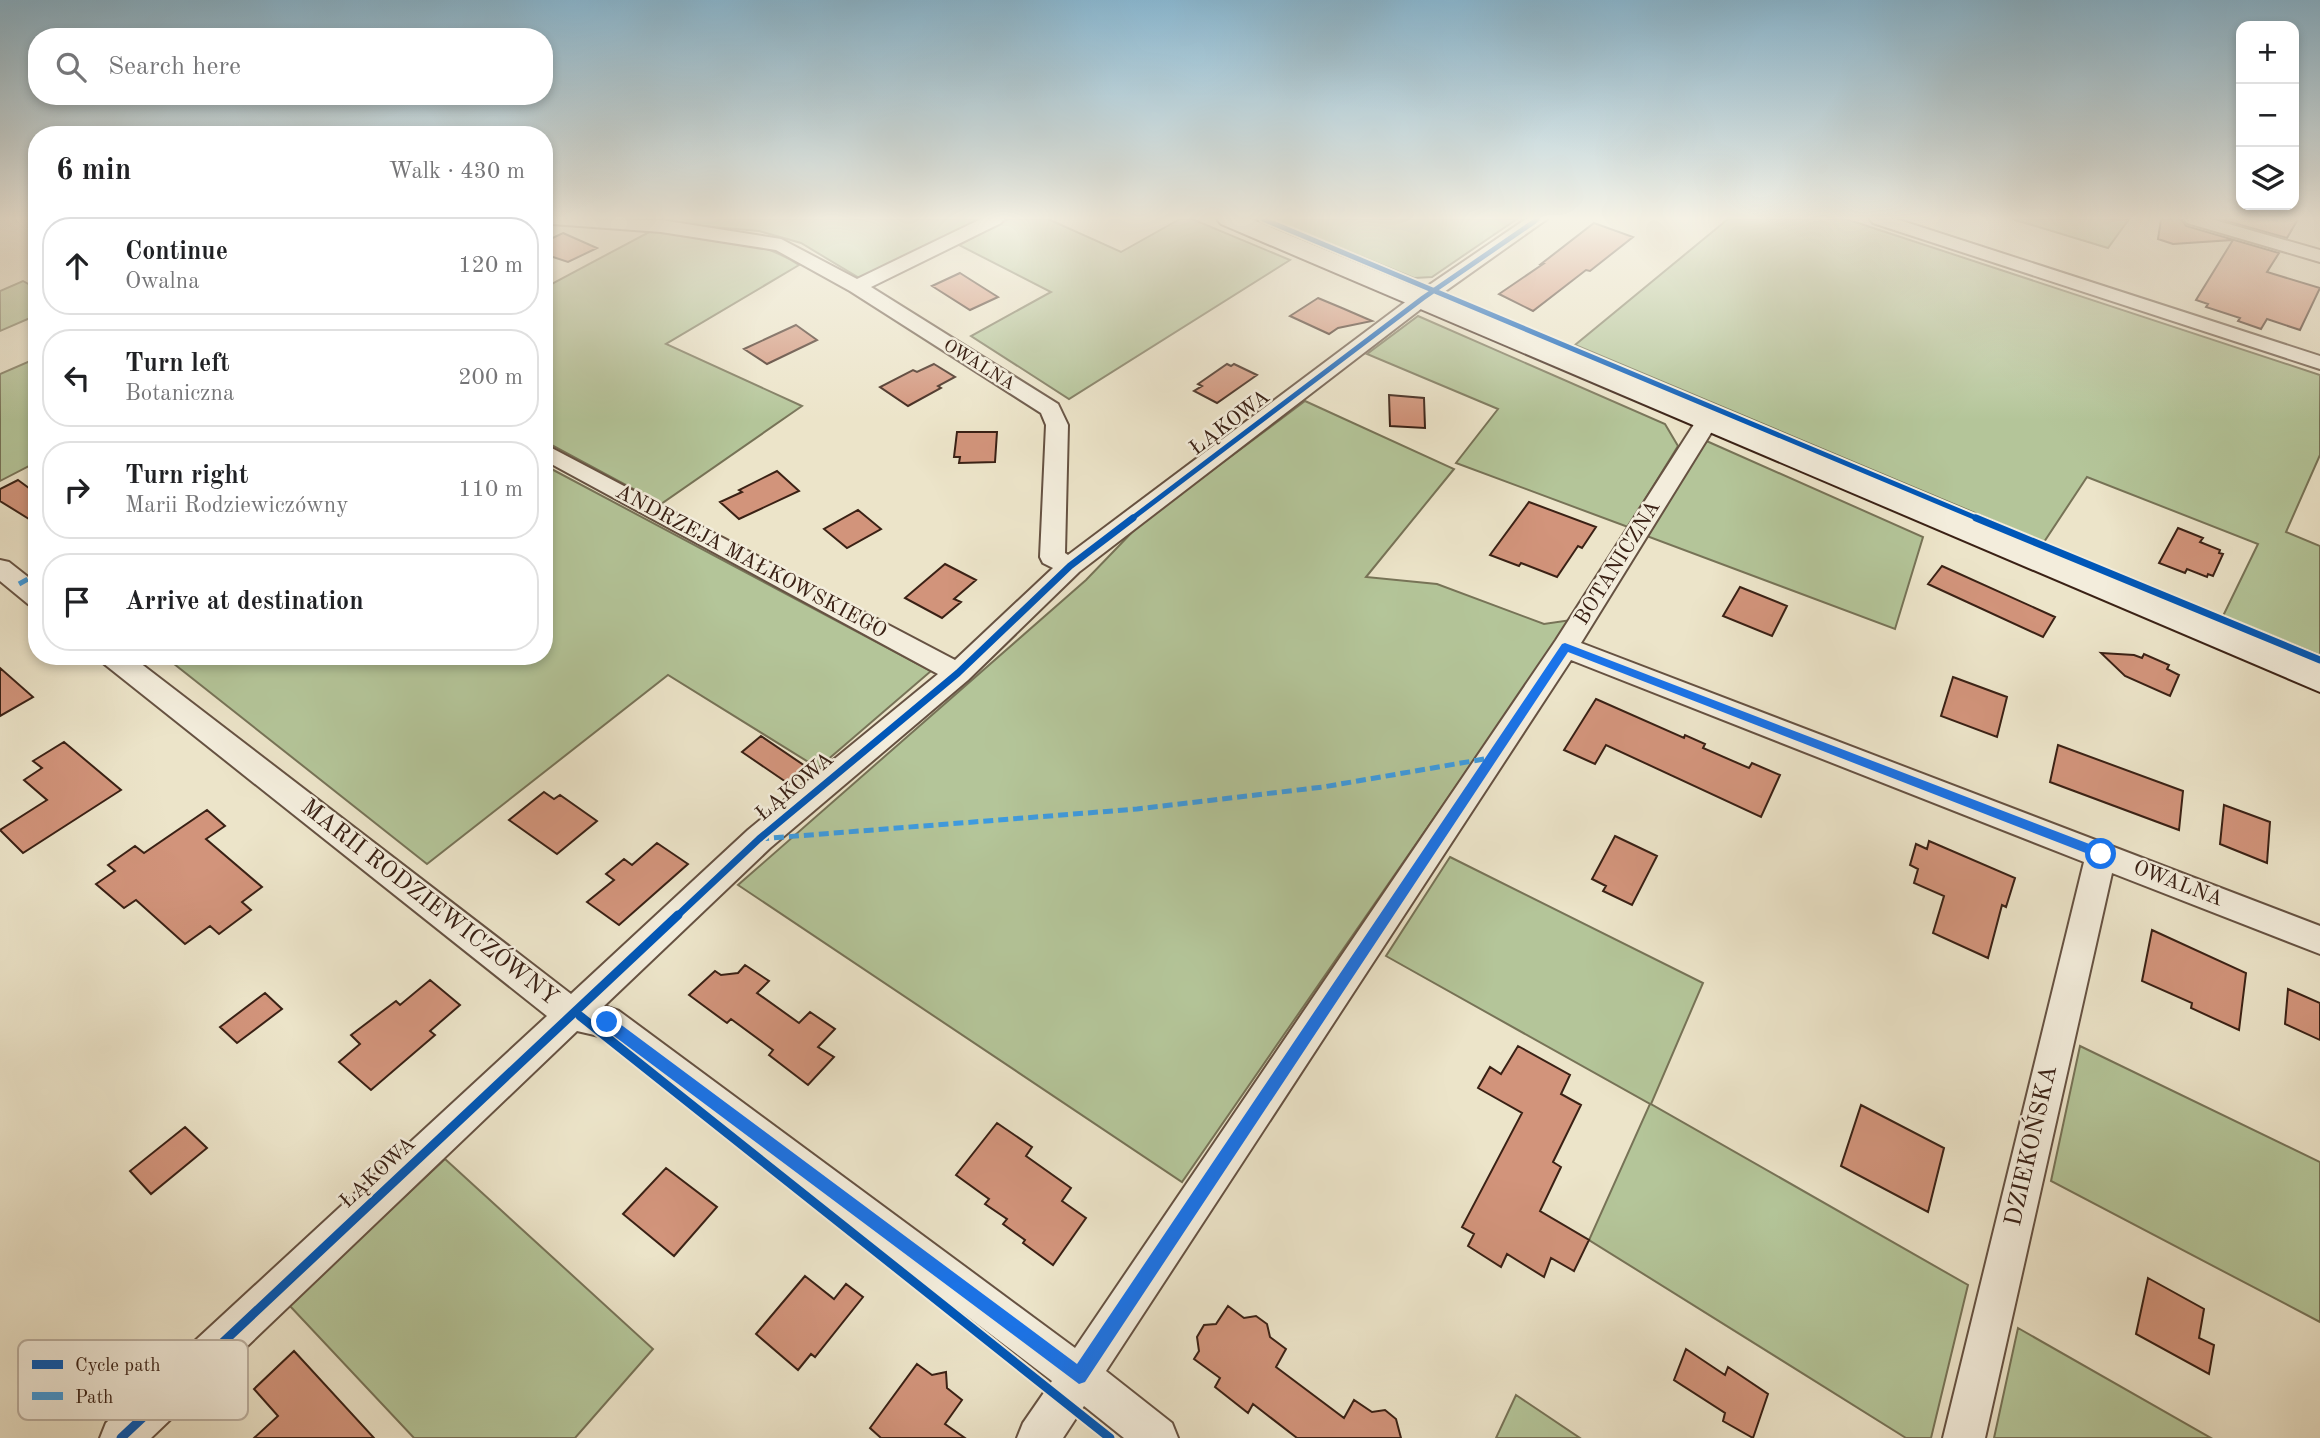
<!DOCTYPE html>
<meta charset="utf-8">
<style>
:root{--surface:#fff;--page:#f2f2f2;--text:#202124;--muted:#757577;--line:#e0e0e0}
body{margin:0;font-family:"Old Standard TT",serif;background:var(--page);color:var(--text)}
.controls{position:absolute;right:21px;top:21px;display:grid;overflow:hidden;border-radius:14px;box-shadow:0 4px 10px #0003}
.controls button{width:63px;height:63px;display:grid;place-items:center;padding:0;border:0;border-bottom:2px solid var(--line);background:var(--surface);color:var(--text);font:35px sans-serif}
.stop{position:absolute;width:21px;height:21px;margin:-16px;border:5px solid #1a73e8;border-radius:50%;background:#fff}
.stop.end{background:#1a73e8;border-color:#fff;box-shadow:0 2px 7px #0008}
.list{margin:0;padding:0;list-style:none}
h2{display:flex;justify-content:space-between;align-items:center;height:91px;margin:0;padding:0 28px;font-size:30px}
h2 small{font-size:23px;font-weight:400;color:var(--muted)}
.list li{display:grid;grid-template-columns:46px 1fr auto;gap:21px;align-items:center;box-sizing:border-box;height:98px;margin:0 14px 14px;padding:0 14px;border:2px solid var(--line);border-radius:28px}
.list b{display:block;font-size:26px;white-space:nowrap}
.list p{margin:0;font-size:23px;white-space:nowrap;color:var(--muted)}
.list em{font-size:23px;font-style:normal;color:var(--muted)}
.icon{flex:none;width:38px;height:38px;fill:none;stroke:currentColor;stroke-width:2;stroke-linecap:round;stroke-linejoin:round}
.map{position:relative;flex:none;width:2320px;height:1438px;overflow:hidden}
.search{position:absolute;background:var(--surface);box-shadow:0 4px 10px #0003;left:28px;top:28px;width:525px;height:77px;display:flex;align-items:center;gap:18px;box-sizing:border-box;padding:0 24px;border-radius:28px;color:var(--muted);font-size:26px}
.panel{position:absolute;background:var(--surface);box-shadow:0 4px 10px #0003;left:28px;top:126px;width:525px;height:539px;border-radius:28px}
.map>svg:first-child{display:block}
.green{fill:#b4c599;stroke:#777357;stroke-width:2}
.building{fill:#d2947b;stroke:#3a2115;stroke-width:2}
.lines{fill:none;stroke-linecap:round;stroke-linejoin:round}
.minor-casing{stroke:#665242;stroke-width:4}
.secondary-casing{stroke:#3a2115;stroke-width:4}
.minor{fill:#f3eddc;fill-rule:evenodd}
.secondary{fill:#f3eddc;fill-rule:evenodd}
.quiet{stroke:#3e9bdf;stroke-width:5;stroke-dasharray:10 5;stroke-linecap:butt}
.cycleway-far2-casing{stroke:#f3eddc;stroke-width:9}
.cycleway-far1-casing{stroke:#f3eddc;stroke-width:11}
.cycleway-casing{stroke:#f3eddc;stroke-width:13}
.cycleway-far2{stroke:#0057b8;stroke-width:5}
.cycleway-far1{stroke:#0057b8;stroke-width:7}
.cycleway{stroke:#0057b8;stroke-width:9}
.route{fill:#1a73e8}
.labels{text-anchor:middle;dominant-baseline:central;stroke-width:5;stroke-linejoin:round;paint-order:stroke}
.far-street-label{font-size:18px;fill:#3a2115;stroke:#f3eddc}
.street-label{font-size:21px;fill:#3a2115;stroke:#f3eddc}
.near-street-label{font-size:24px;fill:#3a2115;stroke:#f3eddc}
.key{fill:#f3eddc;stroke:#bcb0a0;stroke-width:2}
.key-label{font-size:19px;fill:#3a2115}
</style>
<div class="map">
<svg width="2320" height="1438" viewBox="0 0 2320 1438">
<rect width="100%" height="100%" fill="#ece4c9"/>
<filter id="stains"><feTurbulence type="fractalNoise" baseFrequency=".00286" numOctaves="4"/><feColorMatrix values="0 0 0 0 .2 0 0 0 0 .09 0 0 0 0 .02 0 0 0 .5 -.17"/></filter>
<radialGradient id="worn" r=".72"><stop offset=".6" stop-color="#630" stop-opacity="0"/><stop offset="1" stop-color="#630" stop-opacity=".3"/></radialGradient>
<path class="green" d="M619 219H984L861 279 801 243 759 231Z
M1008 219H1048L1121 252 1180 219H1192L1290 260 1069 399 971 336 1051 292 959 245Z
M1270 219H1517L1432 277 1414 278Z
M1728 219H1846L2320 375V455L2286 532 2320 546V655L2223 616 2258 544 2087 477 2044 542 1575 345Z
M2012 219H2129L2108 248Z
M653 230C702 237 758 237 799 265L666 344 802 406 661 504 544 441V288Z
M23 281 32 286 37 285V315L0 331V291Z
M1418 316 1665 424 1678 446 1628 527 1456 463 1498 409 1367 354Z
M37 358V462L0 481V374Z
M1305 401 1454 469 1366 577 1437 584 1544 624 1571 620 1182 1182 738 885 1086 580 1139 525Z
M1702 439 1923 537 1895 629 1644 535Z
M544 465 931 671 818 768 668 675 427 864 164 656H544Z
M1450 857 1703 983 1651 1104 1968 1285 1931 1438H1906L1589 1240 1650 1104 1386 956Z
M2080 1046 2320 1162V1322L2051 1181Z
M445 1159 653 1349 575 1438H414L289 1305Z
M2018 1328 2211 1438H1994Z
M1516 1395 1580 1438H1496Z"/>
<path class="building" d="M2161 219H2181L2186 226 2279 253 2267 272 2320 288 2300 330 2267 319 2261 329 2238 321 2240 318 2206 307 2208 304 2196 300 2233 240 2173 244 2158 239Z
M2219 219H2298L2287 238Z
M1594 223 1633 237 1590 271 1586 270 1533 311 1499 294 1543 264H1541Z
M563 233 597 248 568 262 544 254V242Z
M960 273 971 280 998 297 970 310 932 286Z
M1318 298 1342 308 1372 321 1338 328 1329 334 1290 316Z
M796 325 817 340 767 364 744 349Z
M934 364 955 377 938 386 941 388 908 406 880 387 913 370 917 372Z
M1227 364 1231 366 1234 364 1257 375 1217 403 1194 391 1202 386 1198 384Z
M1389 395 1424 398 1425 428 1390 426Z
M957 432H997L995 462 959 463 960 457H954Z
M777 471 799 491 739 519 720 502 742 492 739 490Z
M18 480 37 494V524L0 501V489Z
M1529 502 1596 527 1582 548 1578 546 1557 577 1521 563 1519 566 1490 555Z
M858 510 881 529 847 548 824 529Z
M2178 528 2203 538 2200 542 2220 550 2219 553 2223 554 2213 576 2208 574 2207 577 2187 569 2185 573 2159 563Z
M945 564 976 580 954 599 961 602 942 618 905 598Z
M1942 566 2055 617 2043 637 1928 584Z
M1740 587 1787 606 1772 636 1723 616Z
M2101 653 2134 655 2142 658 2144 654 2169 665 2167 669 2179 675 2170 696 2125 676Z
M0 668 33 697 0 716Z
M1953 677 2007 697 1997 737 1941 716Z
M1596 699 1684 738 1685 735 1705 744 1703 748 1749 768 1752 763 1780 775 1761 817 1606 745 1595 764 1564 750Z
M761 736 808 768 789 784 742 752Z
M64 742 121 790 23 853 0 830 47 800 24 780 42 768 33 761Z
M2058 745 2183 791 2179 830 2050 782Z
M544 792 554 799 560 795 597 821 557 854 509 820Z
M2224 805 2270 822 2267 863 2220 844Z
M207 810 225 826 206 839 262 887 242 902 251 910 219 934 210 926 185 944 136 900 124 908 96 884 115 871 108 865 135 846 144 853Z
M1615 836 1657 856 1632 905 1603 891 1606 886 1592 879Z
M1929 841 2015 878 2006 907 2002 905 1988 958 1933 933 1944 896 1914 883 1918 869 1910 865 1916 844 1927 849Z
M657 843 688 864 619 925 587 902 614 880 606 874 624 859 632 865Z
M2152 930 2246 973 2239 1030 2191 1008 2192 1003 2142 981Z
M745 965 769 981 757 993 799 1023 810 1012 835 1029 818 1047 834 1057 808 1085 769 1055 773 1050 731 1019 727 1023 689 995 715 971 721 975 738 973Z
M430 980 460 1005 430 1031 435 1035 371 1090 339 1062 360 1044 351 1035 396 1001 400 1005Z
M2288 989 2320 1003V1040L2285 1024Z
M265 993 282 1009 237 1043 220 1027Z
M1518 1046 1570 1075 1561 1094 1581 1105 1553 1162 1561 1167 1540 1211 1589 1240 1574 1271 1551 1258 1544 1277 1507 1254 1501 1267 1468 1246 1474 1234 1462 1227 1522 1113 1478 1088 1490 1067 1501 1074Z
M1861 1105 1944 1148 1928 1212 1841 1166Z
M997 1123 1032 1147 1026 1156 1071 1188 1062 1201 1086 1218 1053 1265 1023 1243 1025 1240 1003 1224 1007 1219 985 1204 989 1199 956 1175Z
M185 1127 207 1148 151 1194 130 1171Z
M666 1168 717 1207 674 1256 623 1214Z
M805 1276 834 1299 846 1284 863 1297 815 1357 811 1354 798 1370 756 1334Z
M2148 1278 2204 1309 2199 1338 2214 1345 2209 1374 2136 1334Z
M1228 1306 1244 1318 1256 1316 1267 1324 1270 1337 1286 1349 1276 1367 1344 1418 1354 1400 1372 1412 1385 1410 1396 1419 1401 1438H1297L1253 1404 1248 1413 1215 1387 1220 1378 1194 1359 1199 1351 1197 1337 1204 1325 1216 1324Z
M1686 1349 1725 1375 1728 1367 1768 1394 1753 1438 1723 1421 1725 1413 1674 1380Z
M294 1351 374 1438H254L278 1416 254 1389Z
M917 1364 932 1375 946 1372 947 1388 962 1400 945 1424 965 1438H881L870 1428Z"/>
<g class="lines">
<g class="minor-casing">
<path id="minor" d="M544 219 661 220 781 239 857 279 981 219H1004L1001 223 871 287 1058 404 1068 425 1065 553 1068 555 1416 294 1526 219H1547L1430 302 1079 572 968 680 770 848 604 1006 619 1011 1075 1348 1556 640 1700 415H1716L1719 420 1581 643 2320 926V954L2112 873 1985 1438H1943L2084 862 1571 660 1106 1371 1172 1423 1178 1438H1124L1084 1406 1063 1438H1017L1023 1423 1052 1381 599 1036 577 1031 151 1438H100L106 1423 547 1016 103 663 99 656H131L571 994 748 830 938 674 544 460V444L955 660 1053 568 1043 563 1040 557 1046 425 1041 413 850 291 776 250 661 232 552 224 546 223Z
M1870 219H1896L2320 356V369L1873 223Z
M2184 219H2211L2320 250V262L2187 223Z
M0 560 9 562 37 584V607L28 604 0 581Z"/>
</g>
<g class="secondary-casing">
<path id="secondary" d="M1217 219H1251L2320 663V692L1221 224Z"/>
</g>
<use href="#minor" class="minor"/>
<use href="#secondary" class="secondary"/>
<path class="quiet" d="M19 584 37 574
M759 839 1137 809 1323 787 1490 758"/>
<g class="cycleway-far2-casing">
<path id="cycleway-far2" d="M1263 219 1981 520
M1130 520 1423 298 1538 219"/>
</g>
<g class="cycleway-far1-casing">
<path id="cycleway-far1" d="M1976 518 2320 660
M677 916 759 839 958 673 1070 566 1133 518"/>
</g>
<g class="cycleway-casing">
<path id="cycleway" d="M580 1016 1110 1438
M121 1438 678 915"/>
</g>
<use href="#cycleway-far2" class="cycleway-far2"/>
<use href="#cycleway-far1" class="cycleway-far1"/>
<use href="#cycleway" class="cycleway"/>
</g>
<linearGradient id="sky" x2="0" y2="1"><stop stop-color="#89b8d2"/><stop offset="0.52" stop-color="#f6f3e7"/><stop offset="1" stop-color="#f6f3e7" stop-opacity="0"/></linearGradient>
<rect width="2320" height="420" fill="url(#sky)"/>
<path class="route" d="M1565 643 2105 850 2107 854 2101 859 2096 857 1568 652 1085 1382 1079 1384 602 1027 600 1022 607 1016 612 1018 1077 1364 1562 644Z"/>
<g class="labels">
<g class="far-street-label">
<text transform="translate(979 365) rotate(32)">OWALNA</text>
</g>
<g class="street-label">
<text transform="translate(1230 423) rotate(-37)">ŁĄKOWA</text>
<text transform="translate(751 562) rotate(28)">ANDRZEJA MAŁKOWSKIEGO</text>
<text transform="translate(1618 563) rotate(-58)">BOTANICZNA</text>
<text transform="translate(795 787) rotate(-40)">ŁĄKOWA</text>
<text transform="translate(2178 884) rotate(21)">OWALNA</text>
<text transform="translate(378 1173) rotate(-43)">ŁĄKOWA</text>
</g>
<g class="near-street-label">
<text transform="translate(429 903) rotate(38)">MARII RODZIEWICZÓWNY</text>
<text transform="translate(2032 1146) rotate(-77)">DZIEKOŃSKA</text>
</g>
</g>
<rect x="18" y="1340" width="230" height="80" rx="10" class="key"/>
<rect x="32" y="1360" width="31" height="9" fill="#0057b8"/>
<rect x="32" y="1392" width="31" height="8" fill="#3e9bdf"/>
<g class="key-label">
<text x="75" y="1371">Cycle path</text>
<text x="75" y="1403">Path</text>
</g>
<rect width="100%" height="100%" filter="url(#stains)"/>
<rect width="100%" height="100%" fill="url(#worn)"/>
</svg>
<div class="controls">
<button>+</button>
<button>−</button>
<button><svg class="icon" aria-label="layers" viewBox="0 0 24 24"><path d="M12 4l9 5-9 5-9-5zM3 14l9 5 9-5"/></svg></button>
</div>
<div class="stop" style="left:2101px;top:854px"></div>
<div class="stop end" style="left:607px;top:1022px"></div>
<div class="search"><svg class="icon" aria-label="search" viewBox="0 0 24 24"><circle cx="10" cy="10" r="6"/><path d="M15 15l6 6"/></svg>Search here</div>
<section class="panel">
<h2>6 min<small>Walk · 430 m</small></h2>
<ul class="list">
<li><svg class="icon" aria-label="ahead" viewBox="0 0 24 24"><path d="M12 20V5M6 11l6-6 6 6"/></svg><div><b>Continue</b><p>Owalna</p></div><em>120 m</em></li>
<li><svg class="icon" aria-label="left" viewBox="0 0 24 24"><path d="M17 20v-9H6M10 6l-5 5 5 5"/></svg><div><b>Turn left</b><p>Botaniczna</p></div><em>200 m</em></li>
<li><svg class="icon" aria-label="right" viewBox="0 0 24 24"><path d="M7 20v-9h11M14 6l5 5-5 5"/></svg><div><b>Turn right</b><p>Marii Rodziewiczówny</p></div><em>110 m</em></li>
<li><svg class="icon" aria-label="arrive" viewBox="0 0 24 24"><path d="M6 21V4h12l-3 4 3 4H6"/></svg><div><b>Arrive at destination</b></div></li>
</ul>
</section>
</div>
